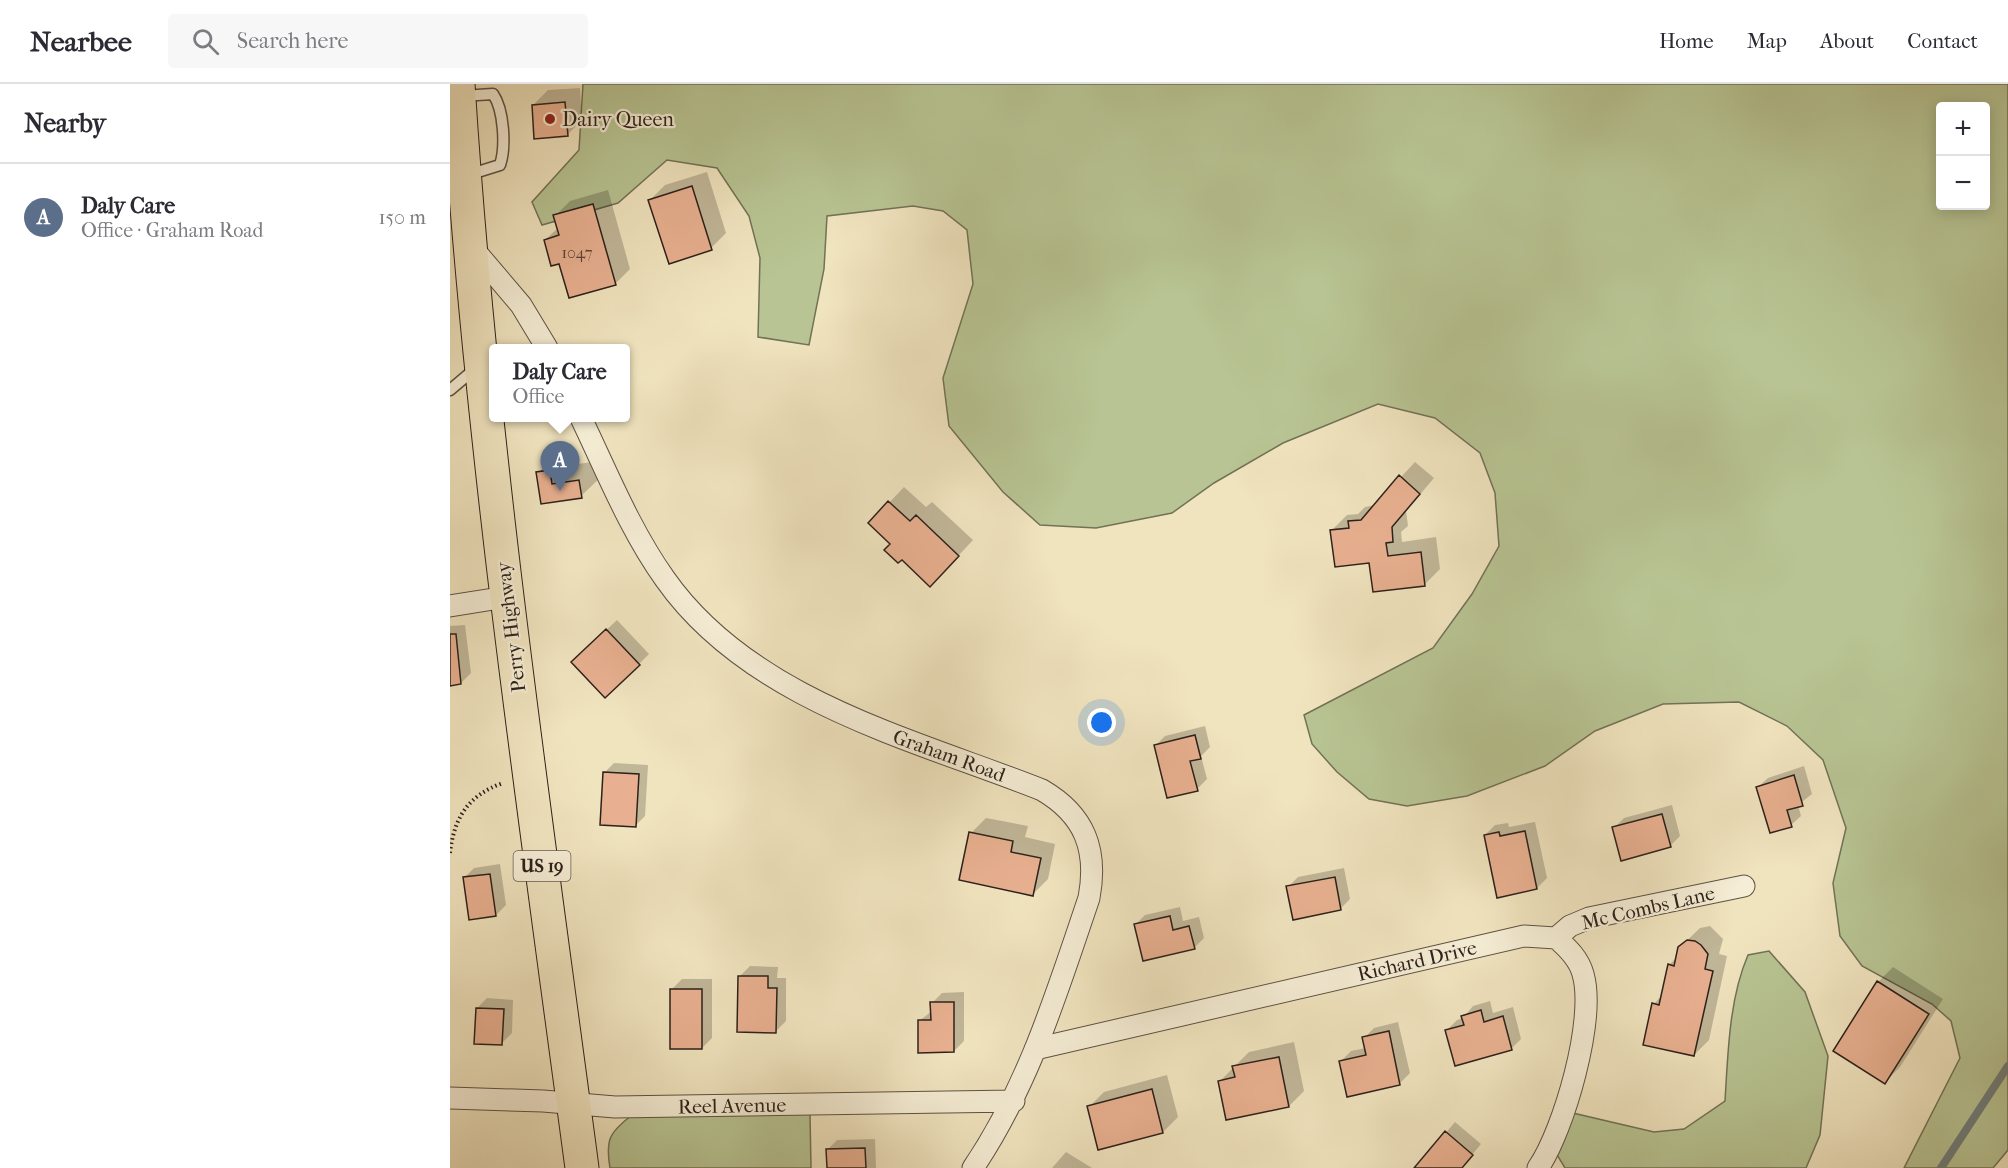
<!DOCTYPE html>
<meta charset="utf-8">
<style>
:root{--surface:#fff;--page:#f7f7f7;--text:#2b2b33;--muted:#7c7c81;--line:#e1e1e2;--accent:#b45309}
body{margin:0;font-family:"IM FELL French Canon",serif;background:var(--page);color:var(--text)}
.controls{position:absolute;right:18px;top:18px;display:grid;overflow:hidden;border-radius:6px;box-shadow:0 3px 15px #0003}
.controls button{width:54px;height:54px;display:grid;place-items:center;padding:0;border:0;border-bottom:2px solid var(--line);background:var(--surface);color:var(--text);font:30px sans-serif}
.you{position:absolute;left:652px;top:639px;width:21px;height:21px;margin:-15px;border:4px solid #fff;border-radius:50%;background:#1a73e8;box-shadow:0 0 0 9px #1a73e833}
.badge{display:grid;place-items:center;width:39px;height:39px;border-radius:50%;background:var(--accent);color:#fff;font-size:20px;font-weight:700}
.pin{position:absolute;translate:-50% -50px;filter:drop-shadow(0 2px 3px #0008)}
.pin::after{content:'';position:absolute;top:32px;width:21px;height:18px;background:inherit;clip-path:polygon(0 0,100% 0,50% 100%)}
.popup{position:absolute;left:39px;top:260px;width:141px;height:78px;box-sizing:border-box;display:grid;place-content:center;border-radius:6px;background:var(--surface);filter:drop-shadow(0 2px 4px #0005);font-size:20px;white-space:nowrap;color:var(--muted)}
.popup b{font-size:22px;color:var(--text)}
.popup::after{content:'';position:absolute;left:50%;top:100%;margin-left:-12px;border:12px solid transparent;border-top-color:var(--surface)}
.list{margin:0;padding:0;list-style:none}
h2{display:flex;justify-content:space-between;align-items:center;height:78px;margin:0;padding:0 24px;font-size:26px}
h2 small{font-size:20px;font-weight:400;color:var(--muted)}
.list li{display:grid;grid-template-columns:39px 1fr auto;gap:18px;align-items:center;box-sizing:border-box;height:108px;padding:0 24px;border-top:2px solid var(--line)}
.list b{display:block;font-size:22px;white-space:nowrap}
.list p{margin:0;font-size:20px;white-space:nowrap;color:var(--muted)}
.list em{font-size:20px;font-style:normal;color:var(--muted)}
.icon{flex:none;width:33px;height:33px;fill:none;stroke:currentColor;stroke-width:2;stroke-linecap:round;stroke-linejoin:round}
.map{position:relative;flex:none;width:1558px;height:1084px;overflow:hidden}
header{display:flex;align-items:center;gap:36px;box-sizing:border-box;height:84px;padding:0 30px;background:var(--surface);border-bottom:2px solid var(--line)}
header strong{font-size:28px}
nav{display:flex;gap:33px;margin-inline-start:auto;font-size:21px}
.search{width:420px;height:54px;background:var(--page);display:flex;align-items:center;gap:15px;box-sizing:border-box;padding:0 21px;border-radius:6px;color:var(--muted);font-size:22px}
main{display:flex}
aside{flex:1;background:var(--surface)}
.map>svg:first-child{display:block}
.green{fill:#b8c493;stroke:#727257;stroke-width:1.5;fill-rule:evenodd}
.shadow{fill:#0003}
.lines{fill:none;stroke-linecap:round;stroke-linejoin:round}
.stream{stroke:#707e7c;stroke-width:8}
.building{fill:#e8b090;stroke:#2c211b;stroke-width:1.5}
.lane-casing{stroke:#5d5244;stroke-width:13}
.street-casing{stroke:#5d5244;stroke-width:23}
.primary-casing{stroke:#2c211b;stroke-width:35}
.path{stroke:#2c211b;stroke-width:4;stroke-dasharray:1.5 3;stroke-linecap:butt}
.lane{stroke:#f5edd5;stroke-width:10}
.street{stroke:#f5edd5;stroke-width:21}
.primary{stroke:#f0e4bf;stroke-width:33}
.poi-dot{fill:#8f2418;stroke:#f5edd5;stroke-width:2}
.labels{text-anchor:middle;dominant-baseline:central;stroke-width:4.5;stroke-linejoin:round;paint-order:stroke}
.number-label{font-size:16px;fill:#5b4538}
.shield{fill:#f5edd5;stroke:#685e53;stroke-width:1.5}
.shield-label{font-size:18px;font-weight:bold;fill:#2c211b}
.poi-label{font-size:20px;fill:#2c211b;stroke:#f5edd5;text-anchor:start}
.street-label{font-size:20px;fill:#2c211b;stroke:#f5edd5}
</style>
<header>
<strong>Nearbee</strong>
<div class="search"><svg class="icon" aria-label="search" viewBox="0 0 24 24"><circle cx="10" cy="10" r="6"/><path d="M15 15l6 6"/></svg>Search here</div>
<nav><a>Home</a><a>Map</a><a>About</a><a>Contact</a></nav>
</header>
<main>
<aside>
<h2>Nearby<small></small></h2>
<ul class="list">
<li><span class="badge" style="background:#5c6f8a">A</span><div><b>Daly Care</b><p>Office · Graham Road</p></div><em>150 m</em></li>
</ul>
</aside>
<div class="map">
<svg width="1558" height="1084" viewBox="0 0 1558 1084">
<rect width="100%" height="100%" fill="#f0e4bf"/>
<filter id="stains"><feTurbulence type="fractalNoise" baseFrequency=".00333" numOctaves="4"/><feColorMatrix values="0 0 0 0 .2 0 0 0 0 .09 0 0 0 0 .02 0 0 0 .5 -.17"/></filter>
<radialGradient id="worn" r=".72"><stop offset=".6" stop-color="#630" stop-opacity="0"/><stop offset="1" stop-color="#630" stop-opacity=".3"/></radialGradient>
<path class="green" d="M133 0H1558V1066L1543 1084H1454L1510 974 1501 937 1482 920 1412 882 1390 852 1383 799 1396 744 1373 676 1337 642 1289 618 1213 620 1145 647 1095 682 1017 712 957 722 919 715 887 688 862 660 854 631 983 564 1022 510 1049 462 1045 409 1030 369 985 334 928 320 833 359 764 399 722 429 646 444 590 441 553 408 499 342 493 294 523 200 517 146 493 127 463 122 377 132 374 185 359 261 308 253 310 174 299 132 267 84 217 76 168 119 92 141 82 118 129 66ZM1490 22H1536V122H1490Z
M1319 867 1355 908 1378 972 1370 1051 1356 1084H1115L1101 1061 1114 1027 1204 1048 1234 1045 1275 1017C1278 969 1279 915 1298 871Z
M360 1030 361 1084H160C155 1055 160 1048 182 1031Z"/>
<path class="shadow" d="M130 4 132 36 117 51 83 21 98 6Z
M257 88 276 149 261 164 200 116 215 101Z
M158 106 180 185 165 200 110 178 95 156 108 144 105 132 120 117Z
M119 367 121 381 149 377 151 393 131 412 92 418 88 389 107 369Z
M965 378 984 394 956 427 958 442 951 448 952 458 986 453 990 485 975 500 920 477 882 446 897 431 908 430 915 423 925 421Z
M454 403 476 423 482 418 523 456 495 486 452 474 442 460 420 439Z
M167 536 199 570 189 580 133 568Z
M15 541 21 589 11 599 0 600V542Z
M755 642 760 663 751 672 757 695 747 705 705 662 715 652Z
M164 679 198 681 195 732 185 742 154 689Z
M1354 682 1362 710 1348 721 1351 732 1341 741 1308 703 1318 694Z
M1222 721 1230 752 1220 762 1164 744 1174 734Z
M536 734 578 742 575 753 605 760 598 795 583 810 521 749Z
M1085 738 1097 794 1087 804 1035 751 1045 741 1058 739 1059 743Z
M50 780 56 821 46 831 14 794 24 784Z
M894 784 900 815 890 825 838 803 848 793Z
M730 823 733 837 749 833 754 854 744 864 685 841 695 831Z
M1260 842 1273 855 1269 870 1277 872 1259 956 1244 971 1204 920 1212 911 1219 881 1227 873 1229 864 1250 844Z
M300 882 328 883 327 894H336V937L326 947 290 892Z
M1443 883 1493 915 1450 983 1435 998 1428 898Z
M232 895H262V954L252 964 222 905Z
M514 908V957L504 967 469 937 482 927V919L492 909Z
M37 914 63 916 62 949 52 959 27 924Z
M1040 917 1043 929 1063 923 1071 955 1061 965 997 946 1007 936 1013 934 1023 922Z
M948 938 960 989 950 999 899 1011 891 977 901 967 916 964 914 954 924 944Z
M844 958 854 1007 839 1022 777 1034 770 997 799 968Z
M717 991 728 1033 713 1048 639 1023 654 1008Z
M1005 1038 1031 1060 1011 1084H966Z
M425 1055 426 1084H378L377 1066 387 1056Z
M616 1068 642 1084H602Z"/>
<g class="lines">
<path class="stream" d="M1491 1084 1558 982"/>
</g>
<path class="building" d="M115 18 118 52 84 55 82 21Z
M242 102 262 166 219 180 198 116Z
M143 120 166 201 119 214 109 180 101 182 94 156 109 151 103 131Z
M100 386 102 400 129 396 132 414 91 420 86 388Z
M949 391 970 410 942 443 943 458 936 459 938 472 971 468 975 502 923 508 919 479 885 483 880 446 899 444 898 437 911 436Z
M438 417 460 437 466 431 509 472 480 503 452 476 448 479 434 466 440 460 418 439Z
M156 545 190 581 155 614 121 578Z
M0 550H6L11 600 0 602Z
M745 651 751 675 740 677 748 707 717 714 704 661Z
M153 688 189 690 186 743 150 741Z
M1344 691 1353 722 1337 726 1342 743 1320 749 1306 703Z
M1212 730 1221 763 1171 777 1162 743Z
M1075 747 1087 805 1047 814 1034 751 1049 748 1050 752Z
M519 748 563 757 561 768 591 774 583 812 509 796Z
M40 790 46 832 19 836 13 793Z
M885 793 891 826 843 836 836 802Z
M720 832 723 846 739 842 745 865 693 877 684 840Z
M1237 856 1245 857 1251 861 1258 870 1255 885 1263 887 1244 972 1193 961 1202 919 1209 921 1218 880 1224 882 1228 863Z
M288 892H318V904H327L326 949 287 948Z
M1427 897 1479 930 1435 1000 1383 967Z
M220 905H252V965H220Z
M480 918H504V968L468 969V936H481Z
M26 924 54 925 52 961 24 960Z
M1031 926 1034 938 1053 932 1062 966 1005 982 995 946 1014 941 1011 932Z
M939 947 950 1001 897 1013 889 977 916 971 912 953Z
M829 973 839 1023 776 1036 768 997 785 993 782 982Z
M702 1005 713 1049 648 1066 637 1022Z
M995 1047 1023 1071 1012 1084H964Z
M415 1064 416 1084H377L376 1065Z"/>
<g class="lines">
<g class="lane-casing">
<path id="lane" d="M12 12 43 10C54 26 56 63 50 81L18 91
M0 306 26 284"/>
</g>
<g class="street-casing">
<path id="street" d="M20 161 71 221 97 264
M131 334C157 388 180 446 215 495 300 616 463 655 592 706 635 731 648 766 639 814 607 908 579 1001 523 1084
M0 522 56 513
M1106 854 1120 842 1139 834 1294 802
M585 965 1074 852 1106 854C1118 864 1129 875 1133 890 1146 935 1114 1046 1088 1084
M0 1014 93 1017 165 1023 564 1017"/>
</g>
<g class="primary-casing">
<path id="primary" d="M8 0C31 363 84 723 132 1084"/>
</g>
<path class="path" d="M0 769C4 734 18 711 53 699"/>
<use href="#lane" class="lane"/>
<use href="#street" class="street"/>
<use href="#primary" class="primary"/>
</g>
<circle class="poi-dot" cx="100" cy="35" r="6"/>
<g class="labels">
<g class="number-label">
<text x="127" y="168">1047</text>
</g>
<rect class="shield" x="63.5" y="767" width="57" height="30" rx="4.5"/>
<g class="shield-label">
<text x="92" y="782">US 19</text>
</g>
<g class="poi-label">
<text x="112" y="35">Dairy Queen</text>
</g>
<g class="street-label">
<text transform="translate(61 543) rotate(-97)">Perry Highway</text>
<text transform="translate(499 672) rotate(20)">Graham Road</text>
<text transform="translate(1198 824) rotate(-13)">Mc Combs Lane</text>
<text transform="translate(967 877) rotate(-13)">Richard Drive</text>
<text transform="translate(282 1022) rotate(-1)">Reel Avenue</text>
</g>
</g>
<rect width="100%" height="100%" filter="url(#stains)"/>
<rect width="100%" height="100%" fill="url(#worn)"/>
</svg>
<div class="controls">
<button>+</button>
<button>−</button>
</div>
<div class="you"></div>
<div class="pin badge" style="left:110px;top:407px;background:#5c6f8a">A</div>
<div class="popup"><b>Daly Care</b>Office</div>
</div>
</main>
